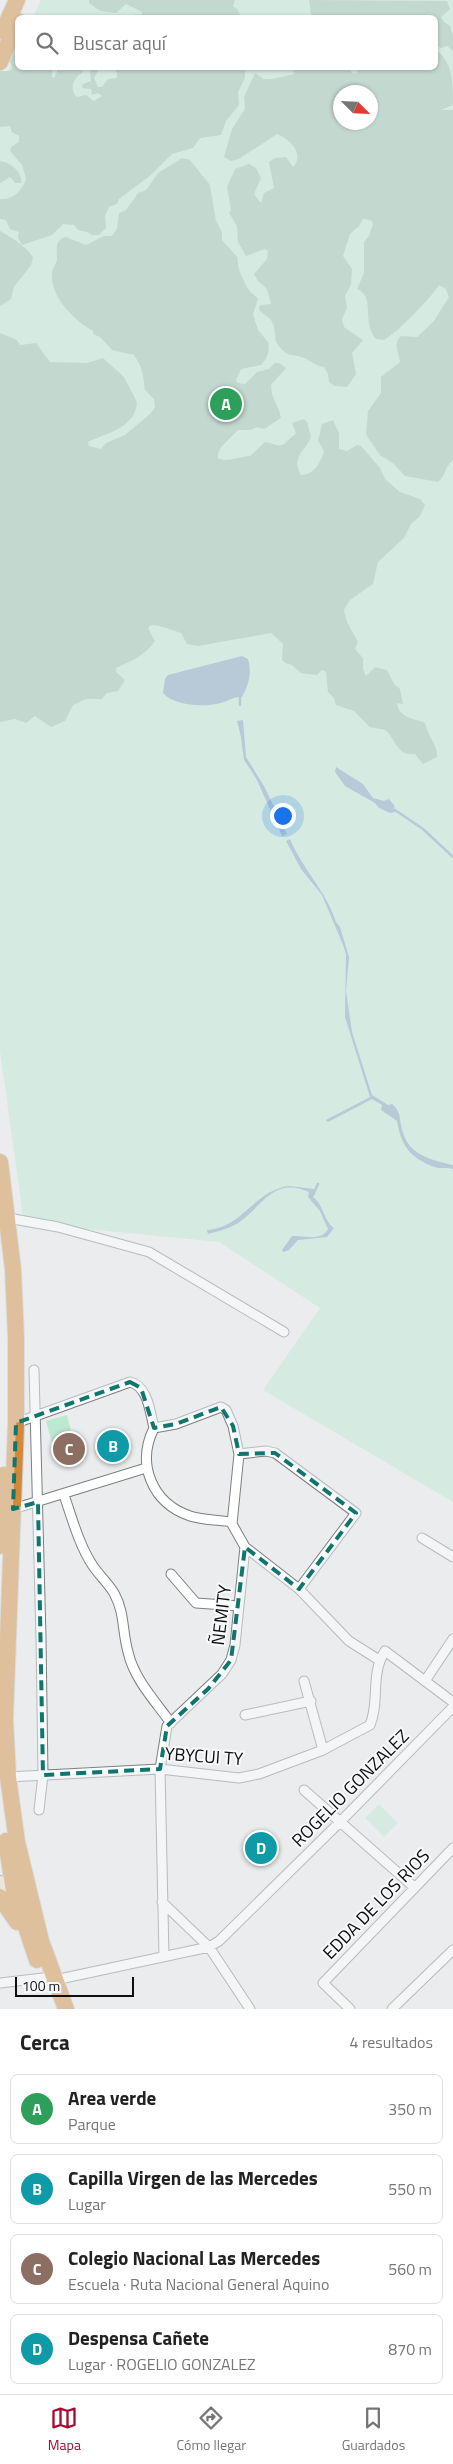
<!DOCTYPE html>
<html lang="es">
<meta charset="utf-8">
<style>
:root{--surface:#fff;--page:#f6f6f6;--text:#222;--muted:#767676;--line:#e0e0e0;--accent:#a60b32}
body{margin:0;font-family:"Titillium Web",sans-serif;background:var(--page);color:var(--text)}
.compass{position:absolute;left:333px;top:85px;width:45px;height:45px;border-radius:50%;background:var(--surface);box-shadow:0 1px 4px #0004;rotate:114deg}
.scale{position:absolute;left:15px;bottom:12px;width:119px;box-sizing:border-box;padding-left:5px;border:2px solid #0e0e0f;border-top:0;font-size:14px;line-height:18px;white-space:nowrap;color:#0e0e0f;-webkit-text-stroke:4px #f7f9fb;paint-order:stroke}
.you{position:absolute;left:282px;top:815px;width:18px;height:18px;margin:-12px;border:4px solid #fff;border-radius:50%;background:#1a73e8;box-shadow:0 0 0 8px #1a73e833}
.badge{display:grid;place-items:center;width:32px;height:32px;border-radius:50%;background:var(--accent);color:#fff;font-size:16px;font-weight:700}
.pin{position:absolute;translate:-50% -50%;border:2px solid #fff;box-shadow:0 1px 5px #0006}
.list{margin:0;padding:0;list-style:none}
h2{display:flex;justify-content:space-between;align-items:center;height:65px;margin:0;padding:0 20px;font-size:21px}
h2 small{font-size:16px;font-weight:400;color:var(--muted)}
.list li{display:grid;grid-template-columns:32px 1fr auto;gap:15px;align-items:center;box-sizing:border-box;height:70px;margin:0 10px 10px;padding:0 10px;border:1px solid var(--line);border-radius:8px}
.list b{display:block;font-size:19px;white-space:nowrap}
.list p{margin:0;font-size:16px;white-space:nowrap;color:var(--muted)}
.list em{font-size:16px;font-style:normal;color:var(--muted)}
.icon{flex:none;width:28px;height:28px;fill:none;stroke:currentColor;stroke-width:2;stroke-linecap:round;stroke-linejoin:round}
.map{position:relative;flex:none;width:453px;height:2009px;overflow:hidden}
.search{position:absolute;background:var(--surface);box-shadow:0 1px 4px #0004;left:15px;right:15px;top:15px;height:55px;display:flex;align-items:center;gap:12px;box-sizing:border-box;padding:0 18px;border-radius:8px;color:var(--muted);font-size:19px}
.sheet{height:385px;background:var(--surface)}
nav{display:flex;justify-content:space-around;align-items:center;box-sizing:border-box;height:70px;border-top:1px solid var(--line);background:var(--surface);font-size:14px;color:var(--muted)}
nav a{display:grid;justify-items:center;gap:2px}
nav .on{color:var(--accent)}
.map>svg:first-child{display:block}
.green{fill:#bde8d2;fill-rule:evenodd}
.forest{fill:#96c0aa;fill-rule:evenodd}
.water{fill:#7d9dba}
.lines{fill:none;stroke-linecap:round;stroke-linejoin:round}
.stream{stroke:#7d9dba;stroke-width:2.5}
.street-casing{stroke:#7d7f80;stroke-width:11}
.secondary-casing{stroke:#7d7f80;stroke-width:14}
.highway-casing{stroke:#cacaca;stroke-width:18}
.street{stroke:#fff;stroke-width:9}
.secondary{stroke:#f2dcc3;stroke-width:12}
.highway{stroke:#d38938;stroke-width:16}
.marked{fill:none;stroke:#0f766e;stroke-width:4;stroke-dasharray:10 6;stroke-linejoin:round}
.labels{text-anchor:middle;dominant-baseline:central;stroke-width:4;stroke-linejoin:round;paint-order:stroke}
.street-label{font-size:18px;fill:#0e0e0f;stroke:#f7f9fb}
</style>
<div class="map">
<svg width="453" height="2009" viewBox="0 0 453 2009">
<rect width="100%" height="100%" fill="#eaecee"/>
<path class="green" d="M41 0H453V1502L263 1390 320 1308 219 1242 24 1223 0 1051V87L17 50 18 68H436V18L33 17ZM340 92H370V122H340Z
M67 1415 76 1452 56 1457 46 1421Z
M379 1804 398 1823 384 1837 365 1818Z"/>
<path class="forest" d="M89 0H235L233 6 238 10 241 17H117L119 15C127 19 134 13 142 15V12L126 4 116 13 100 11 89 3Z
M309 0 447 1 450 9 441 17 444 22 450 26 453 35V51L447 46 441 48 438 46 436 18H358L355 15 350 17H314L311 14Z
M17 26 18 68H52V77L54 78 57 72V68H84L82 73C73 78 69 90 77 97L86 95 94 101 102 96 98 93 92 95 91 89 82 88 83 84 91 81 90 71 93 68 98 71 94 78 98 87H102L108 79 117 78V72L113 68H245V78L238 92 239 105 226 121 221 135 200 138 193 148 172 154 151 175 119 199 117 204 109 207 105 216 106 228 99 235H92L87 232 78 230 74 225 63 224 52 235 22 245 18 238 19 232 10 229 6 220 0 219V199C13 200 22 191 26 179L22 165 10 151 11 147 19 142V136L12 132 10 126 0 127V71H9L12 68 9 59Z
M436 50C453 63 453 81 453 105L441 110H453V460C445 466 445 477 438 482L405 476 394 464 380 455 368 438 366 434 368 411 381 393V377L400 362C399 351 392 345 401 336L417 337 434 321 449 297 446 289 439 285C432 297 397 333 384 340L376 339C361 323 376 296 357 289L364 273V242L369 236 373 224 371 220 363 219 359 226 350 234 343 256 352 269 351 285 345 296 347 308 342 319 344 327 363 340 352 353 356 374 347 387 335 386 329 382 328 374 324 367C316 366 313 362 306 359 292 352 288 360 276 342L274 326 271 320 259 310 260 305 271 304 267 289 258 281 254 274 267 259 268 251 265 249 246 256 238 242 237 226 229 213 231 210 227 187 235 169 249 164 256 168 261 178 254 194 261 203 264 193 274 188 269 162 275 158 286 157 293 167C305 154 290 139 277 134L239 159 231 161 224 157 232 129 245 109 244 97 255 73 264 79H272L294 74 292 68H349L353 74 357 73 359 68H436ZM340 92H370V122H340Z
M182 158 190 160 210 185 216 221 222 232V240L238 258C236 267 244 282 249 290 252 294 255 295 258 299L253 314 258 330 268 342 269 350 266 359 261 365 241 369 236 380 238 383 245 384 257 372 269 369 275 363H279L286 368 271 385C271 399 279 405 281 418L264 429 257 427 250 430H238L221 447 218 454V458C226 463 241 456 250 456L265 442C270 442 278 447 282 445 286 444 291 436 296 434L292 423 304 419 307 422 311 437C306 451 290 457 301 475 314 475 321 462 324 451L318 441 322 424 333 420 339 433V449L347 451 357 445 361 446 380 468 385 479 400 492 420 499 425 505 420 516 411 524 404 538 378 562 373 584 350 600 344 610 347 622 358 642 355 649 363 658V669L366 676 375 667 387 670 394 684 400 689 403 704 397 703C399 718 413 718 425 723 427 734 438 746 437 757L423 764 415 754C396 756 397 740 385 730L370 727 354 711 336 705 334 698 328 692 326 672 322 670 317 675 301 673 292 665 285 663 282 660 283 644 271 633 198 646 187 644 181 633C171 630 161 625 151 625L148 628 155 641C145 655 132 661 116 668V672L125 680 118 691 107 693 102 699H86L73 705 65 721 51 727 35 716 26 723 15 719 0 722V333L17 340 20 345 36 343 50 362 87 363 103 358 124 377 137 402C136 428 106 433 88 442L89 446 101 449 106 443 125 435 150 414 155 407 154 399 145 390C143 376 143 368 134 355L112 350 100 337 93 334V331C74 321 50 296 52 274 52 268 57 264 57 259 57 249 54 240 66 237L86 245 104 236H112L117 229 119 213 126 210 138 193 146 190 158 173Z
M0 161C10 162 23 172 21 183H15L10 177 0 183Z
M0 231C8 235 30 249 33 258L31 265 14 287 11 299 0 306Z"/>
<path class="water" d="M242 656 248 659C252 674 249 683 242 697 233 696 225 703 216 704 201 707 173 705 163 693L165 679 168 675Z
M243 720 246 757 264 786 287 834 282 836 256 778 244 760 241 737 237 721Z
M336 767 363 784 373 798 384 801 389 799 394 805 395 812 390 813 379 808 375 803 345 786 335 772Z
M290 839C303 870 325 889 336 922L340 927 349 957 346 991 352 1032 372 1095 388 1105 392 1104C400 1111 399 1115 401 1125 406 1154 427 1159 453 1165V1169C447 1167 440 1169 434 1167 409 1157 401 1145 397 1121L381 1110 382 1105 372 1099 328 1122 326 1120 370 1097 345 1017 346 954 343 945 322 895 301 869 286 841Z
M289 1186 314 1189 313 1197C324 1205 323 1220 334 1228L327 1237 298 1240 289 1250 283 1252 282 1250 292 1236C304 1235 321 1242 328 1229L320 1211 308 1197 309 1192C274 1177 264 1204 241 1221 232 1228 219 1231 208 1234L207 1230C244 1227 253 1191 289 1186Z"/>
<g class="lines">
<path class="stream" d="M240 705V696
M395 810 423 829 453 857
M313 1195 318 1184"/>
<g class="street-casing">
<path id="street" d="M8 1218 58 1227 149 1252 284 1332
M34 1370 41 1638 43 1775 39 1810
M16 1423 130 1382C148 1386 150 1412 154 1428 136 1464 152 1503 190 1516 202 1520 219 1520 232 1522
M154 1428 176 1424 221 1407 226 1410 233 1426 239 1454 232 1524 245 1547 299 1589 349 1641 379 1660
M239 1454 266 1451 275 1453 356 1513 299 1589
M64 1495C72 1518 79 1545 93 1566 99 1575 108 1583 114 1593 125 1613 122 1631 128 1652 134 1679 155 1701 171 1723
M13 1509 146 1468
M422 1538 453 1557
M171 1574 196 1603 239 1606
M304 1681 323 1750
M425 1681 453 1639
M245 1715 311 1701
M8 1777 160 1769 239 1778 259 1774 323 1750 370 1725C380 1701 370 1674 385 1651L453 1702
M304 1790 414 1887
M162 1902 209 1947 250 2009
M164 1957 160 1769 167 1726 222 1674 231 1660 235 1645 245 1547
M55 1980 209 1947 219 1941 341 1821 453 1707
M0 1983 43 1978
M350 2009 323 1983 453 1848
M392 2009 453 1950"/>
</g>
<g class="secondary-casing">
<path id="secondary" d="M0 1882 17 1894"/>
</g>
<g class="highway-casing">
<path id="highway" d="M3 31 17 0
M0 62 18 21
M0 1162 13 1269 16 1338V1423L5 1719 8 1777 17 1842 41 1941 66 2009
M0 1546 4 1475
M6 1841 14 1891 37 1960
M0 1897 17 1922"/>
</g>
<use href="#street" class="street"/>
<use href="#secondary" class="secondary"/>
<use href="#highway" class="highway"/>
</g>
<path d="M0 0H453V2009H0ZM130 1382 141 1388 154 1428 176 1424 221 1407 233 1426 239 1454 275 1453 356 1513 299 1589 245 1547 231 1660 208 1689 167 1726 160 1769 43 1775 38 1502 13 1509 16 1423Z" fill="#eaecee" fill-opacity=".55" fill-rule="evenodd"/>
<path class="marked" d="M130 1382 141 1388 154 1428 176 1424 221 1407 233 1426 239 1454 275 1453 356 1513 299 1589 245 1547 231 1660 208 1689 167 1726 160 1769 43 1775 38 1502 13 1509 16 1423Z"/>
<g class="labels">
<g class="street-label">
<text transform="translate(221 1615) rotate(-83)">ÑEMITY</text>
<text transform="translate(204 1756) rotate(4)">YBYCUI TY</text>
<text transform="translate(350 1788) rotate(-45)">ROGELIO GONZALEZ</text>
<text transform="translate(376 1904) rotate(-46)">EDDA DE LOS RIOS</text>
</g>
</g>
</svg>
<svg class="compass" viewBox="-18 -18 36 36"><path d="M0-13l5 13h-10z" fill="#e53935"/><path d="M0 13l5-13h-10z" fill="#767676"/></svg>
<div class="scale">100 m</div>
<div class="you"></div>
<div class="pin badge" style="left:226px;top:404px;background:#2e9e5b">A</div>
<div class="pin badge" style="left:113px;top:1446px;background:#0f9aa8">B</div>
<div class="pin badge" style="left:69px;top:1449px;background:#8d6e63">C</div>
<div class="pin badge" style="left:261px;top:1848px;background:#0f9aa8">D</div>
<div class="search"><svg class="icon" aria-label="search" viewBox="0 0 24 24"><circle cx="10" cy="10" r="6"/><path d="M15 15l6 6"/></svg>Buscar aquí</div>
</div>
<section class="sheet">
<h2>Cerca<small>4 resultados</small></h2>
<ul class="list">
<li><span class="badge" style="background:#2e9e5b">A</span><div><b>Area verde</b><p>Parque</p></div><em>350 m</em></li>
<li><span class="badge" style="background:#0f9aa8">B</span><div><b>Capilla Virgen de las Mercedes</b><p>Lugar</p></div><em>550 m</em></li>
<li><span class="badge" style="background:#8d6e63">C</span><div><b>Colegio Nacional Las Mercedes</b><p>Escuela · Ruta Nacional General Aquino</p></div><em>560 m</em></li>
<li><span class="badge" style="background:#0f9aa8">D</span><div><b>Despensa Cañete</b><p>Lugar · ROGELIO GONZALEZ</p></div><em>870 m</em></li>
</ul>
</section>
<nav>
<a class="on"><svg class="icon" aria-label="map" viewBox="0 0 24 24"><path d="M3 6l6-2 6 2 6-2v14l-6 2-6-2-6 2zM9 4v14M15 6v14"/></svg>Mapa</a>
<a><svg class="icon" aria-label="directions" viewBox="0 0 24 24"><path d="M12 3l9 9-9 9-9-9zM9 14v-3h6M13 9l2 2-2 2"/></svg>Cómo llegar</a>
<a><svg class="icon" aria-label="saved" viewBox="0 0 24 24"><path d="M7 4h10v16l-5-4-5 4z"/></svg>Guardados</a>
</nav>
